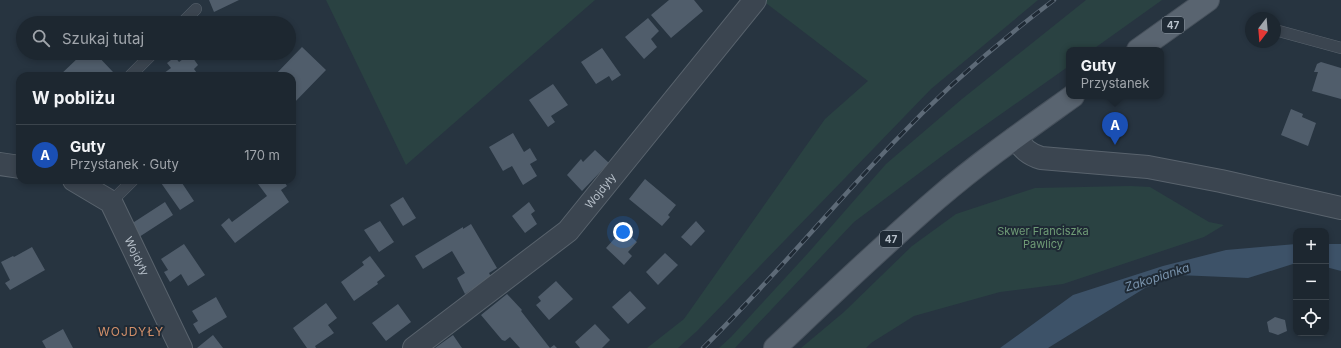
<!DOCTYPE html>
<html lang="pl">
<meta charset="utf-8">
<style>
:root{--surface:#1d2730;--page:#252f38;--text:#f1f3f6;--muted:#a0a5ab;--line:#3b444c;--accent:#95b2f1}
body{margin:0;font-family:Inter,sans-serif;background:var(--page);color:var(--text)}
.controls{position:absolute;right:12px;bottom:12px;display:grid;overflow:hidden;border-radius:8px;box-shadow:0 2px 6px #0003}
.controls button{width:36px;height:36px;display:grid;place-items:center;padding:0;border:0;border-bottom:1px solid var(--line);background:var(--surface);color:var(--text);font:20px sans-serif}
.compass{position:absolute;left:1245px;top:12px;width:36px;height:36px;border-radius:50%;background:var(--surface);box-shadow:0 2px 6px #0003;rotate:196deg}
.you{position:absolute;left:623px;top:232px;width:14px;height:14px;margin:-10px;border:3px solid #fff;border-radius:50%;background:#1a73e8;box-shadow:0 0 0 6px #1a73e833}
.badge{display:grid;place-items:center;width:26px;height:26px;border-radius:50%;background:var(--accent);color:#fff;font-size:13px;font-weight:700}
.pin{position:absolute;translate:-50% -33px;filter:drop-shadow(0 1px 2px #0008)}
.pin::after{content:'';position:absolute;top:21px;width:14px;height:12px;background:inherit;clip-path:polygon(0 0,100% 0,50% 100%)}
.popup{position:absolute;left:1066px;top:47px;width:98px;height:52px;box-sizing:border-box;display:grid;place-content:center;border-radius:8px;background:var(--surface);filter:drop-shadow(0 1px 3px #0005);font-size:13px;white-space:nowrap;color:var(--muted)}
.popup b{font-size:15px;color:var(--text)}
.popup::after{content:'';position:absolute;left:50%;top:100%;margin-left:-8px;border:8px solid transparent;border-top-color:var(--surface)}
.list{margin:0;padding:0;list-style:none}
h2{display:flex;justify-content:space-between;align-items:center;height:52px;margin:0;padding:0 16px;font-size:17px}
h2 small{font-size:13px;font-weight:400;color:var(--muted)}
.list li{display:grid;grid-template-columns:26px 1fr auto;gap:12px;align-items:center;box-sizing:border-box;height:60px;padding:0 16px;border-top:1px solid var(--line)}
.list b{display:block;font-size:15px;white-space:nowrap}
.list p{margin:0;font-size:13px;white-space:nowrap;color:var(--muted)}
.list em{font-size:13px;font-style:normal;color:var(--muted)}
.icon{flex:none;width:22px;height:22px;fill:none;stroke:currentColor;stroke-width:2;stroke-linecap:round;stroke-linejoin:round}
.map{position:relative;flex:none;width:1341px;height:348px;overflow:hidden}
.search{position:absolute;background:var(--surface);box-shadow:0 2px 6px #0003;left:16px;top:16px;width:280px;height:44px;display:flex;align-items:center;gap:10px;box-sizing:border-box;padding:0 14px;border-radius:22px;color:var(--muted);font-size:15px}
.panel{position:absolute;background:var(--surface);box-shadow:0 2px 6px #0003;left:16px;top:72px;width:280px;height:112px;border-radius:12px}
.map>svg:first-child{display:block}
.green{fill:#2a4242}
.water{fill:#3d5268}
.building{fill:#505d6b}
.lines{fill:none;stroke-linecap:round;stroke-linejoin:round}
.service-casing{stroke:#59636d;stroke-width:12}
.minor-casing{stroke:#59636d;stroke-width:24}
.primary-casing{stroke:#47515c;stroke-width:24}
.service{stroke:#3b4550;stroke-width:11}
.minor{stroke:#3b4550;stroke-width:22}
.primary{stroke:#596470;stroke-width:22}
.rail-casing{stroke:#5d6a77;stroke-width:4.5}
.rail{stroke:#1f2a35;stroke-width:3;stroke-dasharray:9;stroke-linecap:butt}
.labels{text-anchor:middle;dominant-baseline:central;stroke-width:4;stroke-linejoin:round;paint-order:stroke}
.shield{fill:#1f2a35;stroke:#89939d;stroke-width:1}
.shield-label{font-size:10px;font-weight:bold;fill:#b7c0ca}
.street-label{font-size:11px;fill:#b7c0ca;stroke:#1f2a35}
.park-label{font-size:11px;fill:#6f9b76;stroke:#1f2a35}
.water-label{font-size:12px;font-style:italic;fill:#7993ac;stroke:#1f2a35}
.neighbourhood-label{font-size:12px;letter-spacing:1px;fill:#d3906a;stroke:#1f2a35}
</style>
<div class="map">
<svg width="1341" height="348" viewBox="0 0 1341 348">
<rect width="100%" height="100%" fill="#273440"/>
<path class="green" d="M326 0H595L406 165Z
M762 0H1038L931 89 697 331 678 348H647L684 319 825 119 868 81Z
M1086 0H1162L1092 50H1069V66L950 150 854 222 735 348H719L731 337 809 252 886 164 962 99Z
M1130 186 1150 187 1209 222 1224 225 1204 237 1063 284 1000 292 914 316 871 343 866 348H801L844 312 912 246 956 214 1035 188Z"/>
<path class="water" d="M1296 244V263L1248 278 1178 275 1145 288 1048 348H1000L1073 295 1163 266 1226 250Z
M1326 244H1341V271L1326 267Z"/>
<path class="building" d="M209 0H239L214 12Z
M669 0H694L703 11 671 38 651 15Z
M648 18 659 31 651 39 657 47 644 59 625 37Z
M302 47 326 70 292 105V76H274Z
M602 48 621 75 612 81 609 76 596 84 581 62Z
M77 53H95L113 72 112 73 111 72 106 76H59L80 56Z
M190 54 198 65 194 69 199 76H160L171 68 167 63 175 57 179 62Z
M1321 62 1341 68V99L1312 91 1318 72H1314L1317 64Z
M553 84 568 105 551 116 555 122 548 127 529 100Z
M1291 109 1303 114 1302 117 1316 123 1308 146 1281 135Z
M513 133 524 152 530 148 537 160 530 164 537 176 523 185 512 166 503 171 489 147Z
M595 150 609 163 582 191 567 175 581 159 583 162Z
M645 179 676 205 668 215 670 217 662 226 629 199Z
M159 180H180L194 201 180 210Z
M255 180H273L274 181 276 180H283L287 186 281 190 289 202 235 243 221 225 229 218 232 222 267 196Z
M403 197 416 218 403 226 390 205Z
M165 202 173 215 136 239 128 226Z
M529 202 535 211 531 214 537 224 525 233 512 216Z
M380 221 394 242 379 252 364 230Z
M696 221 705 231 691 246 681 237Z
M471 224 497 268 489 273 491 277 465 294 457 278 465 273 452 251 423 269 415 256 463 227V229Z
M623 229 637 242 628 252 632 256 624 265 606 248Z
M184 244 205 275 188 286 181 274 170 282 164 272 168 270 161 259Z
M32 247 45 270 10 290 5 283 10 280 1 262 13 256 14 257Z
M665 253 678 265 658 285 646 272Z
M370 256 385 276 377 282 378 284 354 301 341 282 364 265 362 262Z
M556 281 573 299 549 320 536 305 541 301 538 297Z
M630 291 646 308 628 324 612 307Z
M507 294 522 310 521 311 550 348 554 345 557 348H520L510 337 505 341 502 340 481 315Z
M216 297 227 317 199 334 193 324 198 321 192 311Z
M326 303 337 318 328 325 334 333 315 346 316 348H307L293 328Z
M398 304 411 322 386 341 372 323Z
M1275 317 1285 320 1287 331 1278 335 1269 332 1267 322Z
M595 324 610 340 602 348H580L575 342Z
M63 329 73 348H46L42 341Z
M213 335 223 348H197Z
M453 335 462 348H435Z"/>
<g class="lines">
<g class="service-casing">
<path id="service" d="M182 23 196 9
M1275 30 1341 48
M130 76 153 53
M111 202 133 180"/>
</g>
<g class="minor-casing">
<g id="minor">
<path d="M1015 138C1024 149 1028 154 1041 158L1148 167 1221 181 1341 208"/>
<path d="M0 164 20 167"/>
<path id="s1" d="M74 180 111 202 181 348"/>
<path id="s2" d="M414 348 568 231 755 0"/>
</g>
</g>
<g class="primary-casing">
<path id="primary" d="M1138 50 1208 0
M775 348C829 297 882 246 938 198 981 161 1027 129 1073 96"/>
</g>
<use href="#service" class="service"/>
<use href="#minor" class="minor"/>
<use href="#primary" class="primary"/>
<g class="rail-casing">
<path id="rail" d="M703 348C770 282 829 210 894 142 943 90 997 43 1054 0"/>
</g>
<use href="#rail" class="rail"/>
</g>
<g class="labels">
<g class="shield">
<rect x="1162" y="17" width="22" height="16" rx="3"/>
<rect x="880" y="231" width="22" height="16" rx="3"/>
</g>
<g class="shield-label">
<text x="1173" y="25">47</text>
<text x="891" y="239">47</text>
</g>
<g class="street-label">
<text stroke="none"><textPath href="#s2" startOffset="245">Wojdyły</textPath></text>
<text stroke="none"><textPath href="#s1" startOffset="103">Wojdyły</textPath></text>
</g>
<g class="park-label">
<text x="1043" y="231">Skwer Franciszka<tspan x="1043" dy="13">Pawlicy</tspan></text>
</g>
<g class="water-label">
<text transform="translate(1157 277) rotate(-18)">Zakopianka</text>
</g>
<g class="neighbourhood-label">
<text x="131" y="331">WOJDYŁY</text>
</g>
</g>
</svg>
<div class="controls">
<button>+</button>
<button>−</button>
<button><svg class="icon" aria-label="locate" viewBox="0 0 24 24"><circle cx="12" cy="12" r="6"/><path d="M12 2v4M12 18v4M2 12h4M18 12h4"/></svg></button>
</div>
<svg class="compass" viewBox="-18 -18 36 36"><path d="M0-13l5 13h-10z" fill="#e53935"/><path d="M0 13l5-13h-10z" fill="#a0a5ab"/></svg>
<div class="you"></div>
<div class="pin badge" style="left:1115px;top:145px;background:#1a4fb4">A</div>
<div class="popup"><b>Guty</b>Przystanek</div>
<div class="search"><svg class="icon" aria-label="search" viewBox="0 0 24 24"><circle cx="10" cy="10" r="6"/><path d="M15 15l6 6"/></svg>Szukaj tutaj</div>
<section class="panel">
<h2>W pobliżu<small></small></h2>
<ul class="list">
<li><span class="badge" style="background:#1a4fb4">A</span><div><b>Guty</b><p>Przystanek · Guty</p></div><em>170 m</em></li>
</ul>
</section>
</div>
